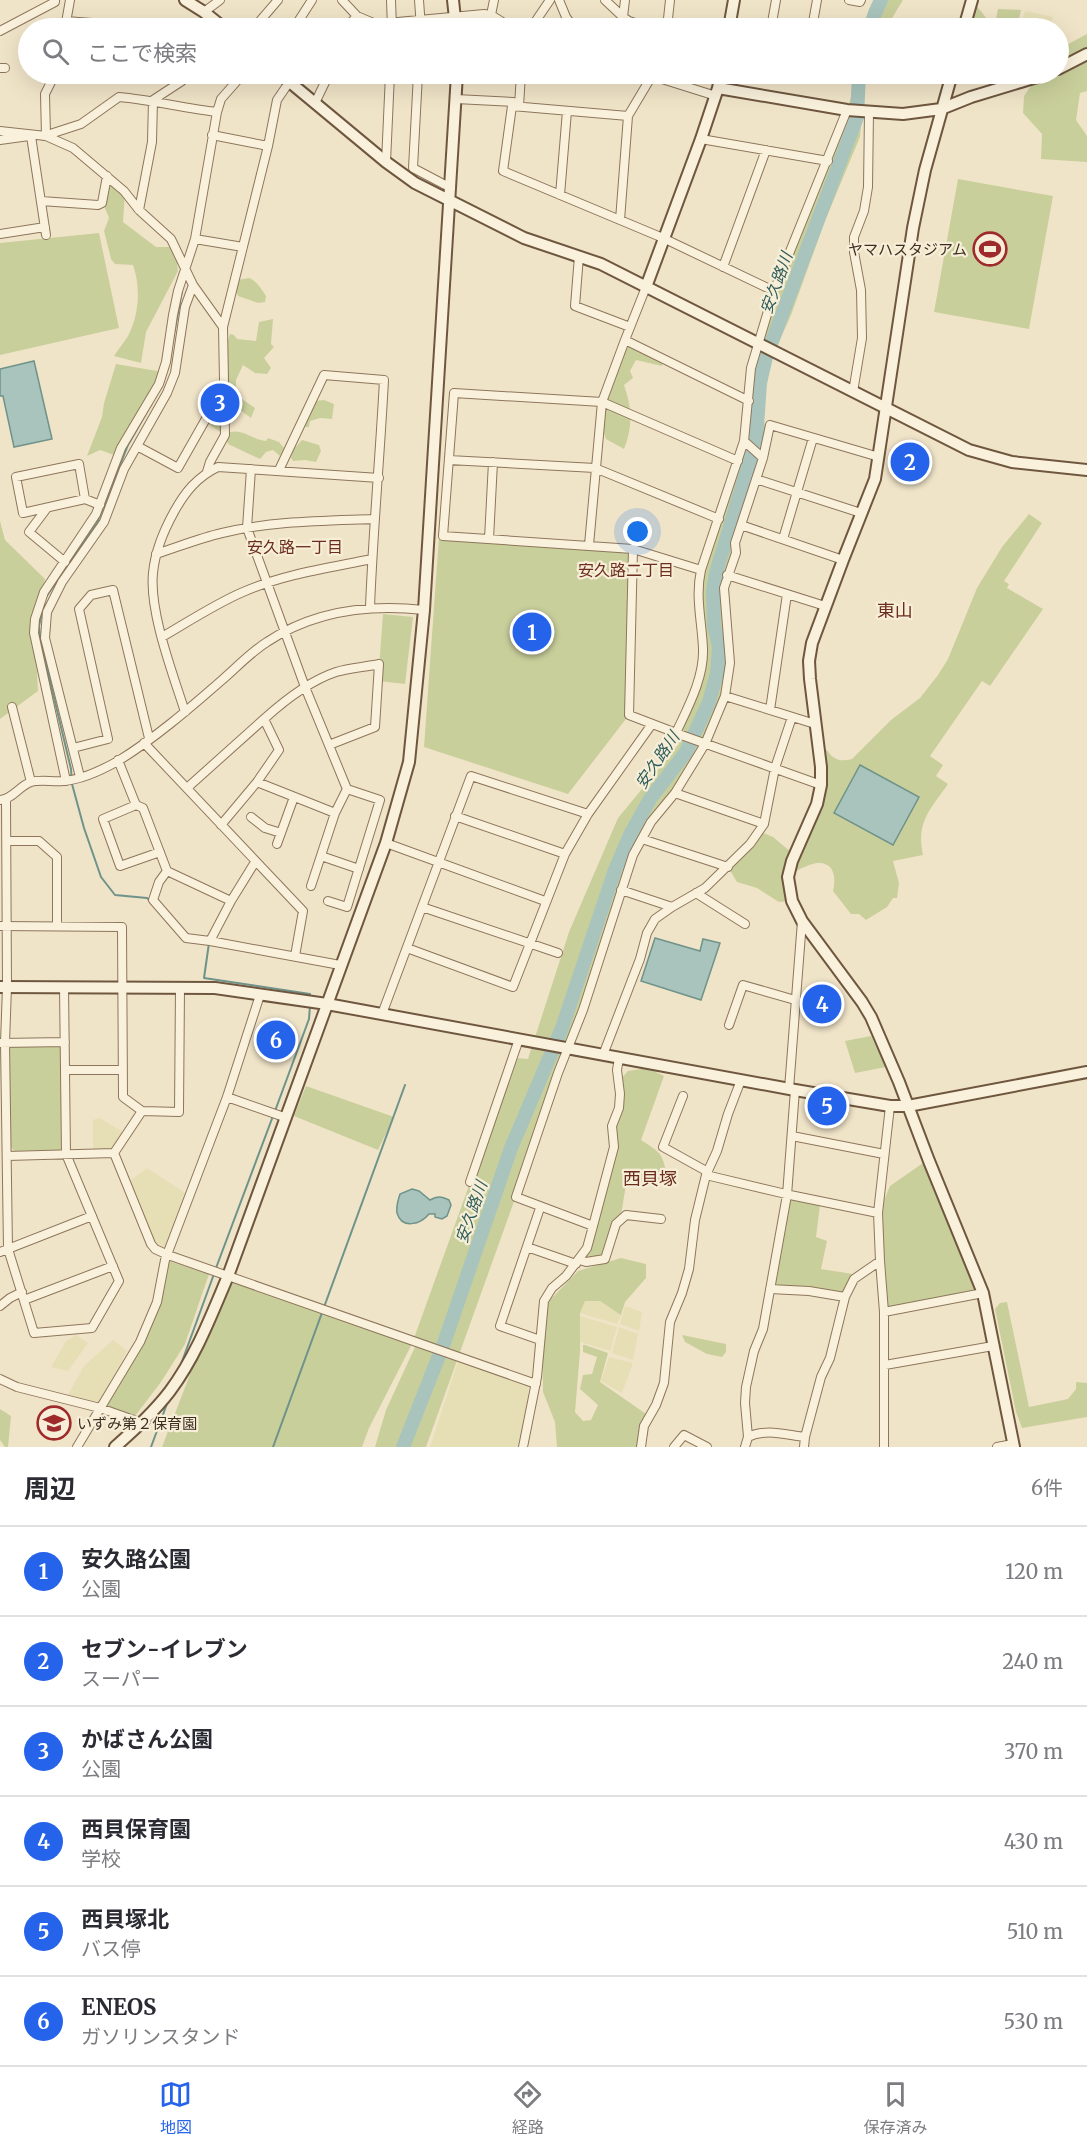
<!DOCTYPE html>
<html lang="ja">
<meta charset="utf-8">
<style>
:root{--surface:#fff;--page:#f2f2f3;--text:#2b2b33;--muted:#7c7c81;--line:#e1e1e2;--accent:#2563eb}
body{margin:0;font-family:Merriweather,"Noto Sans JP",serif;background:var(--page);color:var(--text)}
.you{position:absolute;left:638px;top:532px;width:21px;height:21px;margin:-15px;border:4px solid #fff;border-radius:50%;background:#1a73e8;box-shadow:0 0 0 9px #1a73e833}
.badge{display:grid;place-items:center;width:39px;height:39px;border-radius:50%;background:var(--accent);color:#fff;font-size:20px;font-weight:700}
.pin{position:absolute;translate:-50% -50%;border:3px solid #fff;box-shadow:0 2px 6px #0006}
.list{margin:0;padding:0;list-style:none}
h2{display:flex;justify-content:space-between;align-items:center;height:78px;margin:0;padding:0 24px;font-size:26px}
h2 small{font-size:20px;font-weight:400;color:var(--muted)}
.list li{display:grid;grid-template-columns:39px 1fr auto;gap:18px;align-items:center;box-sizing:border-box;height:90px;padding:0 24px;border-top:2px solid var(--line)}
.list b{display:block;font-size:22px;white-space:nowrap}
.list p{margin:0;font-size:20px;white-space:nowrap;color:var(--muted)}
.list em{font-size:20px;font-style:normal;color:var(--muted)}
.icon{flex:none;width:33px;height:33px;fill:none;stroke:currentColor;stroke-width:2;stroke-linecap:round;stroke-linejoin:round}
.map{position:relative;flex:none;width:1087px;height:1447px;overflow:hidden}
.search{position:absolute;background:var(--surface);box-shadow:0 6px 24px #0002;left:18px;right:18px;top:18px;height:66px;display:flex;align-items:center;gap:15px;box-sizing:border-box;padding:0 21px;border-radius:33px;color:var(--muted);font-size:22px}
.sheet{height:618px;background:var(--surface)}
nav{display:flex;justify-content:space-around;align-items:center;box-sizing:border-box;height:84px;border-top:2px solid var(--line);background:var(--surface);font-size:16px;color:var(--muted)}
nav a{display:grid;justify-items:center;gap:3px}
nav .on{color:var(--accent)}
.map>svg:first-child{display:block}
.farmland{fill:#e6deb5}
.green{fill:#c9cf9b}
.water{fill:#a9c4bc;stroke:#6f938a;stroke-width:1.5}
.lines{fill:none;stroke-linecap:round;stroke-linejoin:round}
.stream{stroke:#6f938a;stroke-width:2}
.river{stroke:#a9c4bc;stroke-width:14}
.street-casing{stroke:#8d765c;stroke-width:10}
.secondary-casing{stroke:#6f573f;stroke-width:14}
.street{stroke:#faf1dc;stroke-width:8}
.secondary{stroke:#faf1dc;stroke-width:10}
.labels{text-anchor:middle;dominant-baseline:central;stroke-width:4.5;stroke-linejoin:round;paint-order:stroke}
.poi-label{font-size:15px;fill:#3d2e20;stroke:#f7eed8;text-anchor:end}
.water-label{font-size:16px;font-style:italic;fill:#2f5d5a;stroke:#f7eed8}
.neighbourhood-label{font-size:16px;fill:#6b2e1e;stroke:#f7eed8}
.quarter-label{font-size:18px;fill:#6b2e1e;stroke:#f7eed8}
</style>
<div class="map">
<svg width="1087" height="1447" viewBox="0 0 1087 1447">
<rect width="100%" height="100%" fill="#f0e4c8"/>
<path class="farmland" d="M1025 11 1053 17 1050 28H1021Z
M99 1118 127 1134 114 1153 93 1154V1120Z
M147 1168 190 1196 168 1255 155 1249 126 1184Z
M585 1301H600L621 1315 617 1324 580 1313Z
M625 1306 642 1312 639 1331 620 1324Z
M580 1316 617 1327 610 1351 580 1342Z
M619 1327 638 1334 633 1360 612 1353Z
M76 1335 88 1343 68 1371 51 1367 66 1341Z
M113 1340 127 1351 98 1405 68 1395 84 1366Z
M609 1357 633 1363 622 1393 601 1381Z
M459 1358 529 1382 523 1447H430Z"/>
<path class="green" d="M874 0H903L886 28H862Z
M976 5 990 23 989 28H970Z
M998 9 1021 10 1017 28H994Z
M1087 34V91L1080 93 1076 120 1087 136V162L1041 159 1042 134 1023 113 1024 96 1039 74H1058L1059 49Z
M857 74H869L866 78 860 137 825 221 791 315 771 360 763 405 764 422 768 434 724 592 728 643 725 696 699 752 644 833 614 911 516 1196 426 1447H375L386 1410 415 1347 413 1342 369 1428 362 1447H162L228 1276 413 1341 515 1058 528 1059 569 932 618 818 679 744 676 733 698 679 703 651 699 582 736 466 751 368 761 333 849 104Z
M107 176 125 193 123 222 156 247H175L178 271 146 332 141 363 114 356C118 349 124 343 128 336 139 315 141 288 133 265L115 264 111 259 104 231 109 218 104 206Z
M958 179 1053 196 1029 329 934 312Z
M99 233 119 328 0 355V243Z
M249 278C257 281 261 289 266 296L265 302 258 303 238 296 235 288 237 280Z
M273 319 271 344 274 347 264 358 271 368 267 374 255 373 243 365 236 380V395L255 408 251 418 236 407 227 418 225 434C241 426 250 439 266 441L268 438 279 442 284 448 280 456 273 450 266 452 260 459 228 444 225 435 204 421 225 385 226 347 230 334 234 335 237 339 256 341 259 322Z
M625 340 663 359 662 366 636 360 630 371 633 378 624 385C632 408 633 426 624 449L606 439 600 421 602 402 621 361Z
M116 364 163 372 152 396 135 416 124 435 117 456 100 450 87 456 102 417 104 403Z
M324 400 334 404 332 419 320 418 310 421 309 427H302L316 401Z
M302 440 319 445 321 451 316 462 305 460 293 461 291 458 292 451Z
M1029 514 1042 523 1004 581 1009 584 1007 588 1043 609 990 686 982 681 930 756 943 765 936 776 948 784C930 810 916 822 923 855L893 861 899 883 897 898H893L887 907 866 920 859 914H851L833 891C836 878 835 862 817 863 808 864 797 871 789 874L792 901 779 902 757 888 737 882 728 867 759 831 773 837 791 852C819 816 833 799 824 751L827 750C833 760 841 762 852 759L891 720 920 698 938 675 948 659 977 588 1002 547Z
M0 521 5 540 45 579 35 636 38 691 0 719Z
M439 537 633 549 629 715 568 794 424 747Z
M383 614 413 617 405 684 378 681Z
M871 1036 886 1067 855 1073 845 1041Z
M57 1045 60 1047 62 1148 60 1150 14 1151 11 1147 9 1049 12 1046Z
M648 1068 664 1076 641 1140C661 1153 663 1153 667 1178L663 1183 627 1179 620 1221 600 1260H579L590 1235 614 1147 612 1126 619 1108 618 1082 628 1071Z
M306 1086 394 1117 378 1150 294 1116Z
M923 1163 977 1294 887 1311 881 1207 890 1186Z
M790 1195 820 1205 816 1237 827 1241 821 1269 853 1274 854 1279 841 1297 771 1286Z
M621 1258 646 1264V1278L625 1302 621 1315 600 1301H585L580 1313V1351L575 1412 583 1421 591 1420 598 1405 580 1389 583 1375 592 1374 597 1357 583 1352V1345H585L608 1353 600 1382 649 1416 641 1447H557L555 1422 543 1392 542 1323 550 1300 578 1271Z
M165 1260 209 1274 185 1344 161 1382 132 1420 103 1409 148 1322Z
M1007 1302 1029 1407 1068 1399 1076 1389V1382L1087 1383V1417L1022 1428 1016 1412 995 1309 1000 1303Z
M682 1335 726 1344V1352L722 1357 707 1354 685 1342Z
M0 1409 11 1416 8 1447H5L0 1440Z"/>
<path class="water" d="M34 361 52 439 14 447 3 396H0V369Z
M860 765 919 797 893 845 834 813Z
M655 938 700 951 703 939 720 943 701 1000 641 981Z
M412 1189 419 1191 430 1200C437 1196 441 1196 449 1200L451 1205 447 1216 442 1219 435 1217V1214H429C421 1224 402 1230 397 1213 396 1207 398 1200 400 1194Z"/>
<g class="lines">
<path class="stream" d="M172 344 182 291
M46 597 97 523 128 445 152 403
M43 608 39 626 40 639 71 769 72 784 84 828 101 877 115 895 147 898 150 901
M209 943 204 978 310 994V997
M275 1111 309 1019 310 1006
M216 1268 273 1116
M180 1367 214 1274
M151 1447 168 1401
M273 1447 405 1085"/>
<path class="river" d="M870 28 875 13 881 0
M403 1447 444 1343 511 1148 562 1028 615 870 630 835 650 799 686 752 709 702 717 673 719 647 714 626 713 591 716 573 756 440 760 383 766 357 857 117 859 74"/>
<g class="street-casing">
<path id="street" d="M342 0 357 16 376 24 484 14 491 15 512 28
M391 0 392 28
M419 0 421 28
M559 0 566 17 574 28
M605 0 623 17
M625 0 623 17 629 21 650 28
M849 0 860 2 861 0
M204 12 220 0
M491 15 494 0
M66 21 144 27
M65 28 70 0
M208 28 213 19
M254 28 278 0
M294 28 312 0
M346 28 357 16
M531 28 550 0
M667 28 670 0
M771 28 776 0
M812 28 817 0
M0 31 55 2V0
M0 68H5
M418 74 413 168 451 188
M646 74 716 96
M456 99 513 102 512 106
M315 103 329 74
M519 106 521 74
M628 116 512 106 503 171 663 238 774 291
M0 131 46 136 73 148 124 191 139 210 171 239 193 285 185 307 175 373 167 393 124 469 104 522 62 582 47 612 45 638 80 777
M212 135 268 146
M31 136 46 235
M44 136 81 124 119 97C152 100 183 108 217 112
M46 136 45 94 55 74
M701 139 828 161
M0 140 29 136
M386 162 390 74
M560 195 567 111
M41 201 98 205 102 203 107 176
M139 210 152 142 153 100 182 81 186 74
M620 220 628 116 653 74
M0 234 45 227
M195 239 243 247
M579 256 575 306 630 327
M723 267 766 150
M193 285 223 327 225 435 210 462 207 472
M646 287 625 340 749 401
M223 327 268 146 277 100 290 81
M853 392 862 338 861 290 854 252V237L864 211 868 187 869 112
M744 441 763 458
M137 446 178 468 224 387
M449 460 595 468 719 519
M251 469 247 528 305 687 347 789 380 800 347 907 328 901
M279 470 324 375 384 380C380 456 373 531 370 607
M756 479 861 513
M85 499 23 513 16 477 79 464 85 499 100 505
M47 508 29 532 65 562
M489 539 493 462
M783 539 813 438
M589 545 602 402 625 340
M633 549 629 715 684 736 821 785
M156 554C178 547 200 538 222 533 271 521 323 521 374 519
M843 560 741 525 763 458 770 425 879 457
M701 570 633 549 443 536 454 393 602 402 738 461
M727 575 825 606
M162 637C188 622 215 604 243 592 284 574 328 568 372 559
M725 696 815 724
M12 707 31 782
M770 710 787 594
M185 712C173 674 149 612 153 573 155 552 164 530 174 512 185 492 197 477 218 467L379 478
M676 733C688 707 704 678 703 649 702 622 695 597 701 570L744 441 751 368 774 291 847 110
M144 743 303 911 295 956
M73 748 108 739 79 609 91 595 113 590 149 738
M118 760 136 805 143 808 167 871 231 901 210 941 340 965
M66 781 34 633 35 619 44 592 96 514 121 448 159 384 166 362 173 315 178 291 195 239 217 112 221 99 243 74
M257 782 335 813
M187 788 264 719
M675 793 764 824
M0 800C13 799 19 786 31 782 40 779 53 782 63 781 81 780 102 770 118 761 154 739 190 708 222 680 237 667 251 652 267 642 315 610 369 604 424 610
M6 800 7 987 5 1043 8 1249 34 1333 92 1328 119 1281 66 1154 64 987
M136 805 103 819 120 866 160 852
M455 816 565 854
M251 817 265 828 281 833
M221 825 257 782 279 750 264 719C285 700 309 681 336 672 350 668 365 667 379 664L375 727 329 745
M642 839 728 867
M7 841H39L57 857V926
M386 843 545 901
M277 844 294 797
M321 856 359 869
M167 871 159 882 153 900 186 938 210 941
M311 886 335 813 347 789
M621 890 672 907
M696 893 745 924
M231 901 255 862
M422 907 558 953
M0 926 122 927 123 1097 142 1111 179 1112 180 987
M407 948 513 987 565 854 588 814 652 724
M382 1014 471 776 588 814
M729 1025 743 985 795 1000
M0 1043 65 1042
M603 1055 640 959 647 933 655 919 672 907 705 888 750 844 764 824 775 768 792 717
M65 1070H122
M789 1089 802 921
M683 1096 663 1147 708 1172
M227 1097 284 1117
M792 1136 884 1154
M114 1153 151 1244 155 1249 168 1255 536 1384
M114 1153 142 1111
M7 1156 114 1153
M706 1175 790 1195 878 1213
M470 1182 519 1039
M540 1208 500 1326 540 1340
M593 1226 614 1147 612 1126 619 1108 620 1094 617 1070 619 1058
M527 1247 576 1264
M0 1252 92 1216
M579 1260 586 1262 605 1259 616 1224 626 1215 661 1219
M770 1289 809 1291 845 1297
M24 1300 113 1266
M0 1306 10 1298 22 1292
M884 1312 983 1293
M885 1365 993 1346
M0 1379 17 1387 100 1408 142 1423
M748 1437C766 1428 786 1435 805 1437
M77 1447 140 1342 157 1302 165 1260 227 1097 260 995
M523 1447 537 1377 544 1301 552 1288 566 1276 587 1248 593 1226 516 1197 558 1073 583 1010 633 855 651 822 675 793 705 744 725 696 730 663 724 588 736 553 735 543 741 525
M641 1447 644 1426 656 1405 664 1383 670 1322 682 1293 689 1269 695 1220 706 1175 717 1151 728 1114 741 1080
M674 1447 684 1435 707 1447
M745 1447 748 1437 745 1403 746 1387 754 1351 763 1329 787 1195 795 1090
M804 1447 805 1437 821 1377 830 1358 845 1297 854 1279 880 1261
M884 1447V1312L880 1261 878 1213 890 1106
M997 1447 1013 1444"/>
</g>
<g class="secondary-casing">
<path id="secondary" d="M185 0 204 12 224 28
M453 0 456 28
M729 28 734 0
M964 28 972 0
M1058 69 1087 54
M280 74 386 162 415 183 524 238 601 264 969 450 1012 462 1087 470
M952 74 925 170 913 228 875 479 843 560 812 643 809 661 810 679 821 767V785L817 804 792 861 788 877 792 901 802 921 862 1002 871 1017 899 1082 929 1161 983 1293 1014 1447
M718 88 847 110 903 114 941 109 971 97 1047 74
M646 287 701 139 718 88 721 74
M0 987 215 988 327 1004 795 1090 890 1106H908L1087 1072
M115 1447C134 1430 154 1412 170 1391 196 1356 211 1316 228 1276L386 843 409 762 424 610 457 74"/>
</g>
<use href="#street" class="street"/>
<use href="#secondary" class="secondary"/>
</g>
<defs>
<g id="stadium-ring" transform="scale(1.725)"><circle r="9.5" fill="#f7eed8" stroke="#9e2a2b" stroke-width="1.5"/><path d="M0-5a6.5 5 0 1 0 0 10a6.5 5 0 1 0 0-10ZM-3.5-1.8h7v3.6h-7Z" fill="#9e2a2b"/></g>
<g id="school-ring" transform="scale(1.725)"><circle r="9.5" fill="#f7eed8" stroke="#9e2a2b" stroke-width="1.5"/><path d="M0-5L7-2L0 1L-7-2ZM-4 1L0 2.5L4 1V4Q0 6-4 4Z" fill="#9e2a2b"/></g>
</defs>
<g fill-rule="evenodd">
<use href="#stadium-ring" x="990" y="249"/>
<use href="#school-ring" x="54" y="1423"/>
</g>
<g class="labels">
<g class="poi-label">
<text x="967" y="249">ヤマハスタジアム</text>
<text x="77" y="1423" text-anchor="start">いずみ第２保育園</text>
</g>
<g class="water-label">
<text transform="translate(776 283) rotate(-70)">安久路川</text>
<text transform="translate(657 760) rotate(-56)">安久路川</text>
<text transform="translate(471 1212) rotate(-71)">安久路川</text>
</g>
<g class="neighbourhood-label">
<text x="295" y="547">安久路一丁目</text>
<text x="626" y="570">安久路二丁目</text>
</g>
<g class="quarter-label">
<text x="895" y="610">東山</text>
<text x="650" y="1178">西貝塚</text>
</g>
</g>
</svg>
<div class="you"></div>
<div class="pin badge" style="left:532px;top:632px">1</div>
<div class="pin badge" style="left:910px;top:462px">2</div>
<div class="pin badge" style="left:220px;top:403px">3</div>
<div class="pin badge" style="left:822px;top:1004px">4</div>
<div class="pin badge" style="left:827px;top:1106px">5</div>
<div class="pin badge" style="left:276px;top:1040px">6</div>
<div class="search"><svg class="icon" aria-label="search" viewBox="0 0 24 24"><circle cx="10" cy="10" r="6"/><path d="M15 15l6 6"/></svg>ここで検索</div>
</div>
<section class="sheet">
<h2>周辺<small>6件</small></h2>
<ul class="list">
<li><span class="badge">1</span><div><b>安久路公園</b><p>公園</p></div><em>120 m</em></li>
<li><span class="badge">2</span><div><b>セブン-イレブン</b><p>スーパー</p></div><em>240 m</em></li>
<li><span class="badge">3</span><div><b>かばさん公園</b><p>公園</p></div><em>370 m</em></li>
<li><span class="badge">4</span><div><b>西貝保育園</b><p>学校</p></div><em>430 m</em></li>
<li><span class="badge">5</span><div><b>西貝塚北</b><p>バス停</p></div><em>510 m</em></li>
<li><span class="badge">6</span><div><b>ENEOS</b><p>ガソリンスタンド</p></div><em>530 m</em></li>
</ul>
</section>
<nav>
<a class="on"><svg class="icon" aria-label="map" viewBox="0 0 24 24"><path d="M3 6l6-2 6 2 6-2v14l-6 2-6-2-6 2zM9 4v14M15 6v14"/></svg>地図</a>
<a><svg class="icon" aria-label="directions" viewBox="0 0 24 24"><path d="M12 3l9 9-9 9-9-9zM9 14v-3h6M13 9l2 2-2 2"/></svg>経路</a>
<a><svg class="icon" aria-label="saved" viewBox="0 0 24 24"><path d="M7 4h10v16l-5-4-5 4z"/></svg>保存済み</a>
</nav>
